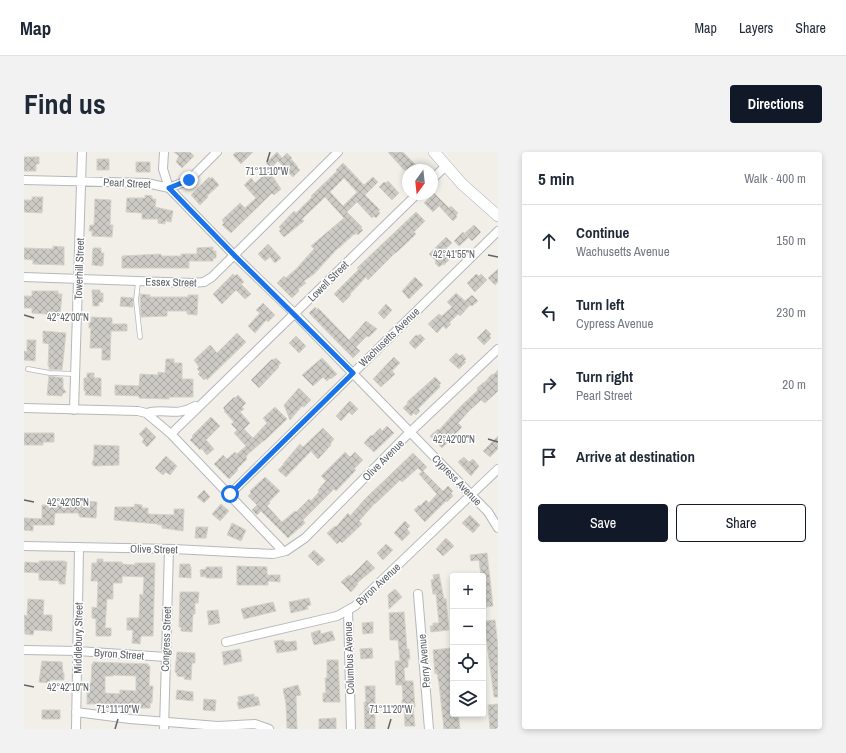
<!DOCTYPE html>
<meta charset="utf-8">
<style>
:root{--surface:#fff;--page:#f2f2f3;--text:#1f2937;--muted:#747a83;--line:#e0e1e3;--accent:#111827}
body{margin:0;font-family:"Archivo Narrow",sans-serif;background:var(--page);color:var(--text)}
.controls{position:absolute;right:12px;bottom:12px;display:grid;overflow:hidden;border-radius:4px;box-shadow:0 2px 6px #0003}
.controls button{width:36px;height:36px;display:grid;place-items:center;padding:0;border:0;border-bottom:1px solid var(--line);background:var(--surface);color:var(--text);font:20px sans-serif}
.compass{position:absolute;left:378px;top:12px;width:36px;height:36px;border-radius:50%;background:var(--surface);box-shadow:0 2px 6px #0003;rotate:195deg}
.stop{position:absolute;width:12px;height:12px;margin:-9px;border:3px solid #1a73e8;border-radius:50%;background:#fff}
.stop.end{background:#1a73e8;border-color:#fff;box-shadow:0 1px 4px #0008}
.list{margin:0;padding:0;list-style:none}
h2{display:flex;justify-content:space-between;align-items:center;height:52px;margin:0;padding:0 16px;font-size:17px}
h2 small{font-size:13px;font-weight:400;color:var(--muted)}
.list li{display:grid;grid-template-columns:26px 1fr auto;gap:12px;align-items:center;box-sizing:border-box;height:72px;padding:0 16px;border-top:1px solid var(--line)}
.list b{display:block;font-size:15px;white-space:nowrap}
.list p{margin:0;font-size:13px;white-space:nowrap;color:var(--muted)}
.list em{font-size:13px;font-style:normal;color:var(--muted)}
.actions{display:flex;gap:8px;padding:12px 16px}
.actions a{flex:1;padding:9px 0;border:1px solid var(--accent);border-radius:4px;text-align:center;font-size:14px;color:var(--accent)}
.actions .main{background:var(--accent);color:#fff}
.icon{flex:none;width:22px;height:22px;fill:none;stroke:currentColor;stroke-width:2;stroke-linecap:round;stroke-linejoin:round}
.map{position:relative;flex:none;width:474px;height:577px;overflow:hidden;border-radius:4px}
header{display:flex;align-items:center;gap:24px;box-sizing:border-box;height:56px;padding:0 20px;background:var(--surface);border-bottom:1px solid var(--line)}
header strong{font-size:19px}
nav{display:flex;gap:22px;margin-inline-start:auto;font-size:14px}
.intro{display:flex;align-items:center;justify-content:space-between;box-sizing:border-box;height:96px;padding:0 24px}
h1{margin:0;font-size:28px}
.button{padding:10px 18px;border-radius:4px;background:var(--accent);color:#fff;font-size:14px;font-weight:700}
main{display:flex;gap:24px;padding:0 24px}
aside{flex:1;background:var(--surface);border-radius:4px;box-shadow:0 2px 6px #0003}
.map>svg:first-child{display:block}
.building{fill:url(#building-cross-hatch);stroke:#d6d1c6;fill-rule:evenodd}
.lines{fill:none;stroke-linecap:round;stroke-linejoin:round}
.service-casing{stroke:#b5b8bc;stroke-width:5.5}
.minor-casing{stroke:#b5b8bc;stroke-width:10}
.secondary-casing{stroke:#b6babf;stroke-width:12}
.service{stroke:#fff;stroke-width:4}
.minor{stroke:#fff;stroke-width:8}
.secondary{stroke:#fff;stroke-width:11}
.route{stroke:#1a73e8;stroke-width:5}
.ticks{fill:none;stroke:#5f6368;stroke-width:1.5}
.labels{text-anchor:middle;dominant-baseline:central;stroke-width:3;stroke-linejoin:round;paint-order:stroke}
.street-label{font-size:11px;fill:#5f6368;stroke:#fff}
.ticks-label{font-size:10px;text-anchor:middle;fill:#5f6368;stroke:#fff;stroke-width:3;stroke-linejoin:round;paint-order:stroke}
</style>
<header>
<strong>Map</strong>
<nav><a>Map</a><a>Layers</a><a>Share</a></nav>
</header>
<div class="intro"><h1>Find us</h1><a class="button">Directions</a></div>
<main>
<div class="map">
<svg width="474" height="577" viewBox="0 0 474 577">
<defs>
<pattern id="building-cross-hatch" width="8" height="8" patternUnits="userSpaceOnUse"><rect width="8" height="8" fill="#cccac5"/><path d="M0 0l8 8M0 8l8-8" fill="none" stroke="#a9a8a4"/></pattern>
</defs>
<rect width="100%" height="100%" fill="#f1efe8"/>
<path class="building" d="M150 0H166L170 4 158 16 152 10 155 4Z
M212 0H229L217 12 209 3Z
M253 0 258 6 263 1 268 6 267 7 274 15H273L276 18 269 25 254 9 247 16 242 11Z
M364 0H379L394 15 390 18H380Z
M0 5H15V12H12V19H0Z
M73 7H85V18H73Z
M112 10H126V20H112Z
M319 11 340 33 349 25 354 30 341 43 356 58 354 59 356 61 352 66 350 64 348 66 333 50 323 60 338 75 337 76 339 78 334 83 332 81 331 83 330 82 315 96H314L290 122 280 129 282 131 274 137 275 139 268 146 253 131 260 124 262 126 273 116 290 97 287 94 320 66 301 45 278 67 280 69 260 85 255 79 257 77 255 75 270 59 272 61 288 45 287 44 313 19 312 18ZM320 26 333 40 319 54 306 40Z
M245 19 257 37 250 43 248 41 207 81 198 73 200 71 198 68 216 51 221 56 232 46 220 33 227 26 231 31Z
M185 25 187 27 188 25 195 33 183 44 184 45 176 53 167 43Z
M364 29 375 41 368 48 355 35 360 30 362 31Z
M410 41 425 56 427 54 434 61 432 63 433 65 429 69 415 54 409 60 400 51Z
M121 43 128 44V47H132L131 55 149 59 147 70 141 69V72L134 71V67H118V61L102 60 103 46H121Z
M8 45H19L18 61 0 60V48H8Z
M71 47 87 48 86 73H89L88 85 68 84V79H65L66 73H70Z
M392 60 401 69 390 80 392 82 374 99 370 102 344 128 342 125 326 142 327 143 319 151 310 142 335 117 333 116Z
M450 73 457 80 448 89 441 81Z
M439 80 445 85 435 94 430 89Z
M422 85 428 91 419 99 426 107 420 113 419 112 415 115 411 111 412 109 405 102Z
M244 92 257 106 251 111 246 105 241 109 234 102Z
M29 94 40 95V113L9 112V108L0 107V96L29 97Z
M189 95V99H192V106H189V109H165V116H98V104L137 102V104H157V102H173V96Z
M69 96H77V101H80L79 113 78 114 68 113Z
M474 117V130L471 133 464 126Z
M209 122 211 124 213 122 220 130 217 132 227 142 221 147 212 138 198 152 189 142Z
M452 122 455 124 457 122 463 128 451 140 443 131Z
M391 125 399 133 385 147 378 139Z
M68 138H76V141H79V150H75V154H69Z
M8 139H34V142H38L36 163 8 161V156H0V144H8Z
M432 141 441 149 448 143 454 149 448 154 446 153 436 164 434 162 425 171 427 172 422 177 419 174 413 181 404 172 415 162 418 164 428 155 423 150Z
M116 142 126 143V145H164V143H174L173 163 163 162V159H143V164L117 165Z
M97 145 109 146V155L96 154Z
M239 151 251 163 244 170 242 168 231 181 224 174 236 161 232 158Z
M362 152 368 158 360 167 354 161Z
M291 155 293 158 294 156 325 188 342 169 353 177 345 185 343 184 332 195 336 199 329 206 285 161Z
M67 165 88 166V172H103V179H87L86 208H78V196H66L67 176H65V170H67Z
M462 177 467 182 465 184 467 186 460 193 453 186Z
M19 179 42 181 38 218 25 217V214H24L25 192 19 191Z
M213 181 222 190 183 228 182 226 180 228 174 222 176 220 173 217 175 215 170 208 186 193 193 201Z
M396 182 401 187 391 197 385 191 392 183 394 184Z
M272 184 282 194 275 201 265 191Z
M3 188H12L11 209 0 208V199L3 200Z
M432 201 436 204 438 202 442 207 440 209 442 210 435 217 425 208Z
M370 205 376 211 368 219 371 222 357 235 349 227Z
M252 206 257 211 254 214 255 215 235 236 227 228 248 207 249 208Z
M298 206 313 222 307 227 306 226 303 229 299 225 289 234 278 223Z
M142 207H150V211H158V227H169V245H145V247L115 246V244L91 243V233L115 234 116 222 134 223V220L141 221Z
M474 218V239L461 251 457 248 445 259 434 271 438 275 418 296 406 284 414 277 415 278 436 255 454 238 453 236 460 230V231L468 222 469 223Z
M63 221H70V226H77V244L61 243 62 239H60V226H63Z
M25 224 39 226V236L42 240 38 242V244L23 243Z
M411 225 417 231 415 233 416 235 394 257 396 259 392 263 390 261 387 264 379 256 384 251 383 250Z
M275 236 287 248 280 255 278 254 266 268 260 253Z
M214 243 222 251 218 255 220 257 216 260 226 271 220 277 229 286 243 271 239 266 251 255 263 267 240 289H239L223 303 222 306 223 307 213 317 214 318 205 327 190 312 199 303 203 307 211 300 213 302 222 294 210 281 213 278 207 272 210 270 200 259 201 258 199 256 210 245 211 246Z
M326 249 334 257 328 263 325 260 317 269 312 264Z
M187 265 196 274 182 288 190 297 183 303 177 296 176 298 166 288 169 285 168 284Z
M363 274 370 281 350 300 340 291 347 283 348 284 356 276 358 279Z
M122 275 132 285 123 295 118 290 120 287 115 282Z
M299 276 310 287 306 292 307 293 294 307 287 299 262 325 254 318 260 312H259L276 292 279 295Z
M0 281H30V290H19V293H0Z
M474 284V297L466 305 459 299Z
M70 293 95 294V313L70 314 68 312 70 305Z
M321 300 326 305 331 300 339 308 330 317 332 318 312 339 310 337 279 368 281 371 264 386 237 359 233 363 228 358 233 353 224 344 227 341 226 339 241 325 256 339 245 350 246 351 243 354 258 370 271 359 272 360 285 347 287 349 295 340 294 338 302 329 297 324Z
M389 301 403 315 399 319 419 339 424 334 429 339 427 341 429 344 423 350 422 349 401 370 390 358 395 353 396 354 402 348 405 351 413 342 395 322 398 320 394 316 378 330 376 328 351 352V351L335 369 338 372 318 391 316 389 313 392 303 381 311 374 312 375 324 361 326 364 341 347Z
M142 304 153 314 146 323 142 320 139 323 131 316Z
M440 305 445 310 449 307 455 314 447 324 434 310Z
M180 338 186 345 180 351 173 345Z
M39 347 47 348V354H58V352H62V349L73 350 72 366 56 365 54 361H31L30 373H9V379L0 378V366L18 367V353H36V348Z
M111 352 118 353V356H124V362L150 363V357H160L159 379 138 376V373H134V372L90 368 91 355H110Z
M197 352 205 359 196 369 188 362Z
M446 363 456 373 449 381 438 371Z
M381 369 386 374 383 377 386 381 378 389 370 381Z
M208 371 222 378 217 389 203 383Z
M172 375H184L182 386H171Z
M422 386 430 394 419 404 412 397Z
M362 392 369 398 359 408 353 401Z
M290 398 301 408 294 414 284 404Z
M463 401 469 454 462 455 459 424H457L455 408 447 409 446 403Z
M73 407H79V410H98V412L111 413V411H131L129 484H117L116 492 108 491 109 478H103V466H115L116 442 119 443 120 425 98 424V431H89V447H83L81 476H87V484H72V467L68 466V455L73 456 74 430 73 429H67L68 411H73Z
M343 408 351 416 333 431 334 432 327 440 317 430 325 423 327 424Z
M15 409H41V410H43L41 432H35V429L15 428V421L0 420 1 410 15 411Z
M156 412H166V415H167V426L155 425Z
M213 414 243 415V423H256V430L244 429V433H213Z
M182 415H198V426H182V424L177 425 176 418 182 417Z
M415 422 420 447H422L425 478 407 480 406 474H409V471H415L412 442H409L407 428 410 427 409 423Z
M371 437 378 445 365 457 364 443Z
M156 440H175L174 451H171V462H169L168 480 157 479V475H155Z
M285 446 287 453 283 454 284 457 267 461 265 450Z
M4 447 20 448 19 463H28V479L10 478 9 483 1 482 0 463 3 464Z
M249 450 252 459 220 467 217 457Z
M194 458 196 471 185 473 183 459Z
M380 460 383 497H385L386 507H384V515L380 516 381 529H389L391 555H389L391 574H381L380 555 378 556V548H379L378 533H372L371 509H376L374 488H366L365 461Z
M471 468 474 496V545H470L460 469Z
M349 470V481L339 482 338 471Z
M296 478 297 482 308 479 311 488 290 493 287 481Z
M260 488V490L272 489 273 498 253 501 250 489Z
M348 496 349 506 337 507 336 497Z
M428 496 429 562H434L436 577H420L415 532 413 521 411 522 409 498Z
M216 497 218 509 200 513 198 500Z
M153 500 171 501V511H168L167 528 160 527 161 525 153 524V521L151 520Z
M303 508H314L316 550H299V541H302L301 526H303Z
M18 509 38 510 39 521H40V528H26V531L15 530Z
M69 510 124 512V514H126L125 534H129L128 551H126V556H110V553H93V552H63V531H67L68 512H69ZM89 523 112 524V539L96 538V542L81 541V524H89Z
M274 533 277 543 272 544 273 577H266V576H263L262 552 259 537Z
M341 534H351V577H341L340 550H342Z
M153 538 169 540V549L152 547Z
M230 542V545H234L236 553 215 557 213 550H215L214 545Z
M180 547 192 548 191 559 179 558Z
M474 552V577H466L464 553Z
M18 558H36V567H18Z
M312 566V577H295V567Z"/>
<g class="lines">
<g class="service-casing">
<path id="service" d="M114 130 112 148 116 185
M4 217 26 221 51 222"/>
</g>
<g class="minor-casing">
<path id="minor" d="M140 0 139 17 145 36 210 103 271 162 464 360 474 376
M408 27 422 14
M0 28 123 31 145 36 165 28 193 0
M0 125 169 131 180 130 188 125 314 0
M0 256 114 259 122 261 147 282 393 42
M50 258 58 0
M122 261C142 255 150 266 171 254
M147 282 259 399
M206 342 474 79
M0 394 150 397 249 402 262 399 281 386 382 284 474 197
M394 442 405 577
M324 458 327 577
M202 490 313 464 331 454 474 317
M0 498 54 499 142 505
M52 560 106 567 194 574 231 572 245 577
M52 577 55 395
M140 577 145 397"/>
</g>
<g class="secondary-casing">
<path id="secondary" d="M410 0 438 32 474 64"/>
</g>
<use href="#service" class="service"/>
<use href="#minor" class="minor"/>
<use href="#secondary" class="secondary"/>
</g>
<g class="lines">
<path class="route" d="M165 28 145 36 210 103 329 221 206 342"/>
</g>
<path class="ticks" d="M243 10 246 0M464 103 474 105M0 163 10 166M464 287 474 290M0 348 10 350M0 533 10 535M91 577 94 567M364 577 367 567"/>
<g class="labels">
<g class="street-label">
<text transform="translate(103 31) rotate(3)">Pearl Street</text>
<text transform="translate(55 117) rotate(-88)">Towerhill Street</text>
<text transform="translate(304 129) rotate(-45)">Lowell Street</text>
<text transform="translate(147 130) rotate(1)">Essex Street</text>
<text transform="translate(365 185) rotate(-44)">Wachusetts Avenue</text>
<text transform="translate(359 308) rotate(-45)">Olive Avenue</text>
<text transform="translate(433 328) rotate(46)">Cypress Avenue</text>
<text transform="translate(130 397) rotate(1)">Olive Street</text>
<text transform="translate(354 432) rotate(-43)">Byron Avenue</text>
<text transform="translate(54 486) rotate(-89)">Middlebury Street</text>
<text transform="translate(142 487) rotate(-88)">Congress Street</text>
<text transform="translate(95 502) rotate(4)">Byron Street</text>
<text transform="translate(325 506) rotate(-92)">Columbus Avenue</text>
<text transform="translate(400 509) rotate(-95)">Perry Avenue</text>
</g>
</g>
<g class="ticks-label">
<text x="243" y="23">71°11'10"W</text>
<text x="430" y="106">42°41'55"N</text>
<text x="44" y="169">42°42'00"N</text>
<text x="430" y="291">42°42'00"N</text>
<text x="44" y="354">42°42'05"N</text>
<text x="44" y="539">42°42'10"N</text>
<text x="94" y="561">71°11'10"W</text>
<text x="367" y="561">71°11'20"W</text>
</g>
</svg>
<div class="controls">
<button>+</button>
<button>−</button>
<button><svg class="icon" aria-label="locate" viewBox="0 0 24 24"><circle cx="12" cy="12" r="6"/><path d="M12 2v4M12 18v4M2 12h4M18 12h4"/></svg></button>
<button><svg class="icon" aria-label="layers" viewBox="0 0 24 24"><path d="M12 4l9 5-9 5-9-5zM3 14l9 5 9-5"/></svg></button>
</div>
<svg class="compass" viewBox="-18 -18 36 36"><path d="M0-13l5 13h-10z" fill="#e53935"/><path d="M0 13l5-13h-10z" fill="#747a83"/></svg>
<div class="stop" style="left:206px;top:342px"></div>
<div class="stop end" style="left:165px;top:28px"></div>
</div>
<aside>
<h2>5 min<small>Walk · 400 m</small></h2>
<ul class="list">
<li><svg class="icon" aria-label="ahead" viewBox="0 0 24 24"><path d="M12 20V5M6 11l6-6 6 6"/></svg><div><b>Continue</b><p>Wachusetts Avenue</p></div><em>150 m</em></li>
<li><svg class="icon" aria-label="left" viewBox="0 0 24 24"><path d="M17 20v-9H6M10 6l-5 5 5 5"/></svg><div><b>Turn left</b><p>Cypress Avenue</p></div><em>230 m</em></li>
<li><svg class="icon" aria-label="right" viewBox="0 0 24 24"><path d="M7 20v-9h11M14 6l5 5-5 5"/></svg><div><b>Turn right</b><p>Pearl Street</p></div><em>20 m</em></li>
<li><svg class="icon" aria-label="arrive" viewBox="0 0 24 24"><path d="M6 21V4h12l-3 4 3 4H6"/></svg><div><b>Arrive at destination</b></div></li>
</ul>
<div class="actions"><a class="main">Save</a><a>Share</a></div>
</aside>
</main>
